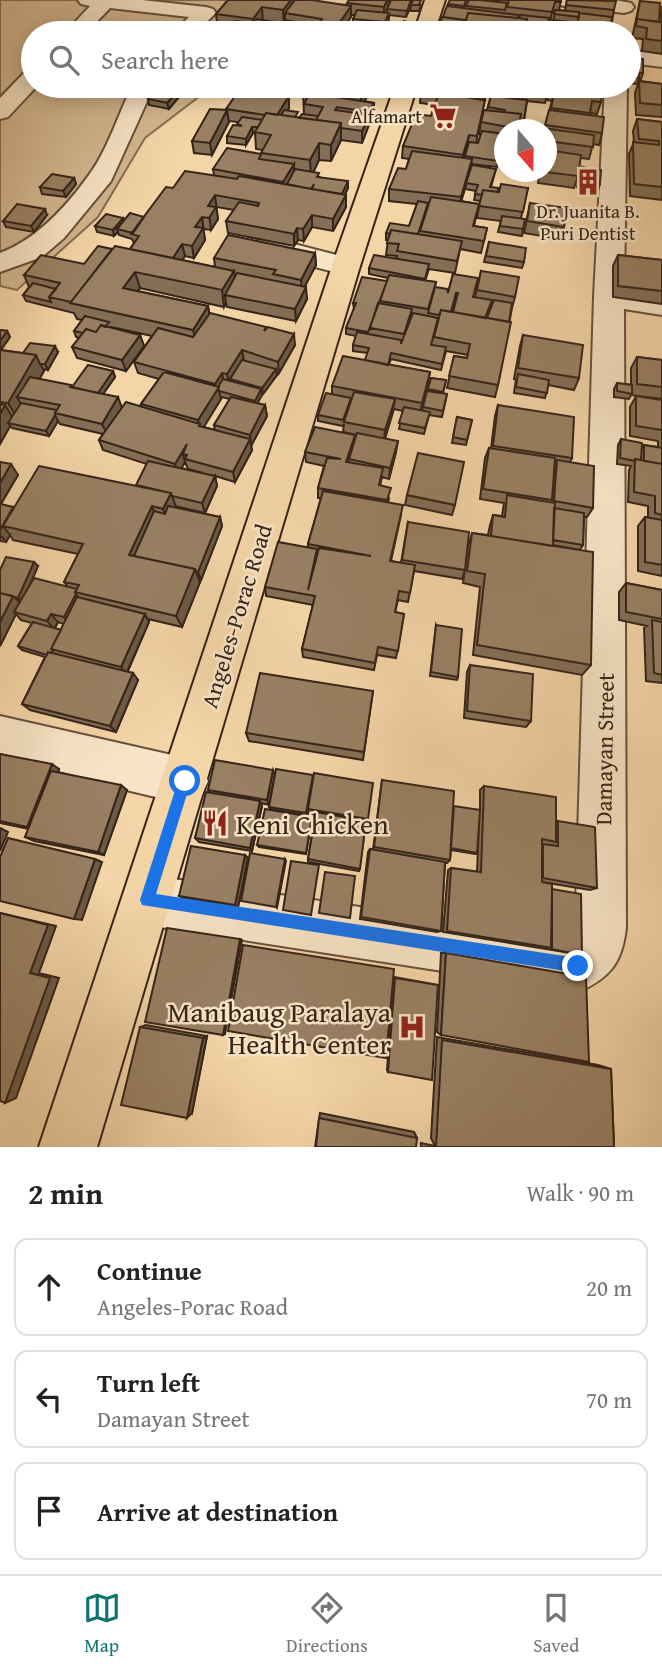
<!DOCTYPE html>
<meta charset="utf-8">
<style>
:root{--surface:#fff;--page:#f2f2f2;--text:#222;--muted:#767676;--line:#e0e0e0;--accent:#0f766e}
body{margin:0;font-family:"Gentium Book Plus",serif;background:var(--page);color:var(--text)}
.compass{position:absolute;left:494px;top:119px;width:63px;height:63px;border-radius:50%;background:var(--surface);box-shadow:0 4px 18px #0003;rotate:160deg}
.stop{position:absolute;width:21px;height:21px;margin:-16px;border:5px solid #1a73e8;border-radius:50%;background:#fff}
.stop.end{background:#1a73e8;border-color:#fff;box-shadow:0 2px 7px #0008}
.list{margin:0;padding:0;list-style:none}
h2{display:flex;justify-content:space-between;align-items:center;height:91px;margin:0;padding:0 28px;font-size:30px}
h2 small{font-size:23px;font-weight:400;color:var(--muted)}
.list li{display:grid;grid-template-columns:46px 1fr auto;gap:21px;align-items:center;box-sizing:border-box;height:98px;margin:0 14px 14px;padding:0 14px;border:2px solid var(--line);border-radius:14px}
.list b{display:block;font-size:26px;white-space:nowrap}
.list p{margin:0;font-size:23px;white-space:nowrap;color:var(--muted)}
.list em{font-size:23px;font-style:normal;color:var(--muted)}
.icon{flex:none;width:38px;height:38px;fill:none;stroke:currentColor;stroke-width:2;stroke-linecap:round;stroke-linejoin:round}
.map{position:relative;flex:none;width:662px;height:1147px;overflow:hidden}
.search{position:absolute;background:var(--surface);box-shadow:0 4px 18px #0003;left:21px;right:21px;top:21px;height:77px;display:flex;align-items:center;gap:18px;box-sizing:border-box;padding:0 24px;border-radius:38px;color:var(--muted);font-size:26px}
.sheet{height:427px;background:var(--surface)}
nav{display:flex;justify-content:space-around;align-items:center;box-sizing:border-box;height:98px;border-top:2px solid var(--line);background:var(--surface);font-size:19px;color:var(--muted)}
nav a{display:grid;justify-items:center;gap:4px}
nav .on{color:var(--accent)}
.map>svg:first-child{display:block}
.green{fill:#d4b78f;stroke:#856e54;stroke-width:2}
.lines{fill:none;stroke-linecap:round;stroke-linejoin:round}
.minor-casing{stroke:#66503c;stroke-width:4}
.major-casing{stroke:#362419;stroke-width:4}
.minor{fill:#f8e4c6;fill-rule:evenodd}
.major{fill:#f4d5a7;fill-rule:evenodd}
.wall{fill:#846e55;stroke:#362419;stroke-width:2;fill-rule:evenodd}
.shaded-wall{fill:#6b5a45;stroke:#362419;stroke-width:2}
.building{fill:#998063;stroke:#362419;stroke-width:2}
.route{fill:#1a73e8}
.labels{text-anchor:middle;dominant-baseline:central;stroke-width:5;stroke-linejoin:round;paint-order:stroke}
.far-poi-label{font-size:19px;fill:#362419;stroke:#f8e4c6;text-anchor:end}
.street-label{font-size:23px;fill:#362419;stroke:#f8e4c6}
.near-poi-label{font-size:28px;fill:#362419;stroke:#f8e4c6;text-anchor:start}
</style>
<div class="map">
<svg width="662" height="1147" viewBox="0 0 662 1147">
<rect width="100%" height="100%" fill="#f4d5a7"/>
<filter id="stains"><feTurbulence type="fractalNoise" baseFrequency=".00286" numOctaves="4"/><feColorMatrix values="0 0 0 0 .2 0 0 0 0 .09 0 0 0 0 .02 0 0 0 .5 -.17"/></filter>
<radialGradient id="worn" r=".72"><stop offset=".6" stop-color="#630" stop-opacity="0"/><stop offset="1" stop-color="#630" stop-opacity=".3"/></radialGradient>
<path class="green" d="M0 0H242L222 14 212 30 213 33H33V86H213L145 138 98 217 17 290 0 286Z"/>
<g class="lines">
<g class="minor-casing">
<path id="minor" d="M78 0H142L206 7 213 9 216 13 195 33H173L189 17 110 8 86 33H65L90 6 81 4Z
M554 0H615L631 3 634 7 631 11 624 13 564 6 557 4Z
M629 51 662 53V67L629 63Z
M33 70V86H37L8 117 0 119V98L25 72Z
M132 86H154L111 181 64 238 42 257 0 272V253C37 239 66 207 89 175 107 151 119 113 132 86Z
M605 86H627L624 289 662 295V315L624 309 626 928C622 963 610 978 578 992L147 925 130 917 122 900 130 883 147 875 572 939 575 937 594 297Z
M263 236 356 260 360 266 356 272 346 275 253 251 249 245 253 239Z
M0 716 185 758 201 765 208 781 201 797 185 804 0 760Z"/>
</g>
<g class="major-casing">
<path id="major" d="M425 0H445L434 33H414Z
M395 86H417L360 266 97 1147H39L332 266Z"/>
</g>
<use href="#minor" class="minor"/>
<use href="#major" class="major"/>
</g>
<path class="wall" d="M228 0 347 5 349 0H389L388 6 412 0 411 3 421 5 419 11H410L411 6 406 17 389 15V19L385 28 372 27 371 33H395H229L228 31 218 30 216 14ZM351 15H355L353 19V23H347ZM308 28 315 29 314 33 306 32Z
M450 0H561L559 10 565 11 567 0 614 10 610 33H575L577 23 553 20 555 13H552L550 24 538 31 525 30 524 33H438Z
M640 1 659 22 662 6V54L642 51 643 39 632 38Z
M411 23V29L408 33 400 32 401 26Z
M629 57 643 73 641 79H639L637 84 629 83Z
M639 81 662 84V117L636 115 635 93Z
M183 86 184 91 169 109 149 105 148 99Z
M250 86H300L295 93 250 87Z
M372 86 364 101 374 103 373 114 362 143 341 140 331 161 319 160 313 172 319 177 348 188 345 194 346 195V207L333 231 312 227 304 241 298 240 294 246 228 233 226 221 234 210 217 207 216 209 218 219 211 230 204 229 203 230 205 240 194 258 185 256 182 260 215 267 214 258 315 253 316 265 304 287 307 299 296 321 227 307 226 303 224 307 140 288 137 291 208 306 209 314 267 329 295 345 279 373 276 372 277 375 263 394H262L257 403 265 405 267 416 251 446 252 450 235 482 215 476 217 486 205 513 175 506V507L220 517 222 526 201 580H199L200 582 182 627 148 619 149 622 128 671 138 680 116 732 30 710 22 704 45 657 22 650 18 646 32 623 21 620 16 614 0 646V570L38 566 29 587 67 586 64 582 78 554 13 540 10 535 6 542 0 541V462L18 475 1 504 14 508 136 486 147 464 103 450 99 440 103 434 60 424 58 421 49 436 12 428 10 426 0 444V330L7 331 10 337 1 350 23 353 58 352 48 370 43 369 44 371 39 379 72 387 113 371 115 377 103 394 122 408 142 407 141 404 159 379 138 373 134 362 152 336 111 327V328L140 335 144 346 126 371 77 358 72 347 79 338 76 337 74 331 82 320 77 319 74 313 26 301 23 295 29 287 24 275 84 264 112 249H130L134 243 132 239 119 235 118 232 114 236 97 232 95 226 123 218 124 221 144 217 173 188 214 175 213 169 261 154 263 150 256 149 255 133H253L246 145 227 143V136L237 126 238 122 229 121 212 155 194 153 192 141 226 110V109L289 96V108L287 111 298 118 304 114 303 92ZM221 397 230 399 214 425 215 430 203 427 221 399ZM185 462 188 469 203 473 181 468ZM58 622 64 624 61 630 55 628Z
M515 86 512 97 486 93 476 143H478L481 134H479L481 122 487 110 491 96 522 100 525 86H549L545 103 527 101 523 127 519 126 518 130H505V152H501L497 167 471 164 461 201 479 204 474 226 487 228 481 253 460 249 455 273 429 269 425 281 436 282 434 292 448 293 453 274 473 297H475L481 271 515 297 512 308 498 385 495 397 447 388 454 356 467 358 468 355 446 351 441 370 391 359 389 365 430 372 421 410H422L431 378 446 380 443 393 447 394 442 417 429 415 424 434 399 429 403 411 394 409 385 439 396 452 389 479 382 477 380 486 389 498 388 503 401 515 391 561 401 563 408 522 465 570 462 579 414 571 408 602 398 600 395 612 404 614 396 658 377 655 374 670 303 657 302 649 313 605 266 596 265 587 308 548V544L321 498H318V488L324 466 306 462 305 452 354 442 357 435 343 432 344 424 343 426 318 421V415L332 395V386L365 360 368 353 353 351V345L356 336 346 334V328L354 309 353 303 387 281 388 278 369 274V268L396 259 397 256 386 255 388 240H386V233L409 226 417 204 389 201V189L406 169 409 159 402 158 403 146 431 116 435 105 420 103 421 91ZM454 299H456L453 312H451ZM491 305H492L487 318H485Z
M550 86H598L597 95 601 102 597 114 591 113 590 115 602 133 599 145 593 144 589 159 580 158 578 176 574 188 538 183 540 172H547V130H544L552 101 547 100Z
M637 119 662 122V200L630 196 629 154 634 142 633 131Z
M582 167 600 184 598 190 577 187Z
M496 169 491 187 498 192 528 188 521 218 523 229 522 236 498 232 501 221 477 218 480 201 474 200 476 191 465 189 466 183Z
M74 178 76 184 66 197 42 194 40 187Z
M530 203 564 227 560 239 524 233Z
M47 215 34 232 6 227 3 221Z
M489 242 524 262 522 268 484 262Z
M618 255 662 260V304L613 297V266Z
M523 335 579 378 574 390 548 385 545 398 514 393 516 379H514L520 346Z
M637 357 662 360V399L631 395 629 399 614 397V389L617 383 631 385V368Z
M636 396 662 400V576L638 571V526L645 517H648V506L628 502 629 470 631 466 617 464 618 445 621 439 642 448 644 445 658 447V441L630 436V407Z
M498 405 572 458 570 462 593 508 587 517H584L583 545 580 550 553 545 591 665 582 675 473 655 480 587 463 583 468 546 472 533 488 535 490 525 493 515 502 516 504 503 480 499 485 458 489 448H491L495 416Z
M457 417 472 420 466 445 452 443Z
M407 495 455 505 452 515 405 505Z
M626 583 662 590V683L646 681 644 628 647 626 619 620V592Z
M436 625 458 677 457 680 430 676Z
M470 665 531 721 526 727 464 718 467 672Z
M373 691 363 760 249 741 246 733Z
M0 754 59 769 58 772 127 790 104 855 34 841 25 837 29 829 0 823Z
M273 770 275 775 269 805 261 803 262 806 252 851 199 842 195 838 210 793 208 790Z
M313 775 306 815 270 809 269 807Z
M382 780 453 807 480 810V790L484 786 556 822 558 821 597 888 590 890 542 882 552 889 582 955 443 932 448 870 451 868 477 872 479 825 477 853 475 854 451 850 450 860 447 863H445L441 931 437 932 360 919 368 852 370 849 373 850Z
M308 809 368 819 366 823 359 871 308 862V859L315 815 308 814Z
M312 819 306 854 259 847 257 845Z
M245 855 248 858 238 907 183 898 179 896Z
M441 953H446L441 1035 437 1032Z
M394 977 438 985 388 1072 387 1070Z
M146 1025 207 1036 192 1113 140 1027Z
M437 1037 598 1065 611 1069 614 1147H421V1143L435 1146 431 1138Z
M320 1113 414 1132 417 1138 315 1147Z"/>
<path class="shaded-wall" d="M291 0H296L285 13V24L284 26 283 10Z
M387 0H389L388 8 384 18V7Z
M412 0 411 4 406 17 407 11Z
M351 6V17L340 33V22Z
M262 7 263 23 254 33 253 19Z
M274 22 275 33H265Z
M308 24V30L305 33 302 31Z
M183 86 184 91 169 109 167 103Z
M295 86H300L295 93Z
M366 86H372L361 109V97Z
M289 96V108L280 123 276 116Z
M374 103 373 114 362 143V131Z
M227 110 229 122 212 155 210 143Z
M341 123V140L331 161V145Z
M252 127 253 133 246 145V139Z
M469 135 467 147 461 167 463 155Z
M319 143V160L311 177 310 160Z
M472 159 470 172 459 209 461 197Z
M294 164V176L284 194 283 182Z
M74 178 76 184 66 197 63 191Z
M348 181V188L340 204V197Z
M215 195 218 219 211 230 208 206Z
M346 195V207L333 231V219Z
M45 209 47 215 34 232 31 226Z
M312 215V227L304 241 303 229Z
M202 217 205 240 194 258 192 246 195 227Z
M123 218 125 224 117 229 118 232 114 236 113 230Z
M297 228 298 240 294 246V234Z
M182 244 185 256 174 272 171 260Z
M315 253 316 265 302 292 301 280Z
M234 271 236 287 225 295 226 303 224 307 222 290Z
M135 272 140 288 128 304 123 288Z
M306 287 307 299 296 321 295 309Z
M208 306 211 323 197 346 193 330Z
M7 331 10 337 0 351V341Z
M294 334 295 345 279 373 278 362Z
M140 335 144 346 126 371 122 360Z
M55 346 58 352 48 370 45 364Z
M242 350 244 361 230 379V382L229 385 227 374Z
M36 355 44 371 28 399 17 397 23 408 17 418 8 403Z
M276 369 277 375 263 394 262 388Z
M113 371 115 377 98 401 96 395Z
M430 372 428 383 420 414 422 403Z
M222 373 224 384 219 391 221 399 202 430 201 436 198 420 216 391 215 384Z
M261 389 262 395 256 406 255 401Z
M118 397 122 408 107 434 102 424Z
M395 399 393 410 384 440 385 430Z
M5 405 14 420 8 423 10 426 0 444V414Z
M265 405 267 416 251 446 250 435Z
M55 415 58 421 49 436 46 431Z
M355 435 354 446 349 462H346Z
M250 439 252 450 235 482 233 472Z
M398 441 396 452 389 479 390 468Z
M187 444V455L183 454 185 462 178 474 175 464Z
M11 464 18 475 0 505V483Z
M215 476 217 486 205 513 202 503Z
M171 493 176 507 168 522 163 509Z
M152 506 157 520 140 559 129 555Z
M13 507 20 516 3 526 10 535 6 542 0 535V530Z
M220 517 222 526 201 580 198 572Z
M34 562 38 566 22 602 18 598Z
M195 569 200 582 182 627 176 616Z
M76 594 82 602 70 625 64 617Z
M13 596 21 604 14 612 16 614 0 646V622Z
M51 614 58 622 54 629 47 621Z
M145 614 149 622 126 674 121 667Z
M133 673 138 680 116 732 110 726Z
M52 764 59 769 35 830 27 827Z
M273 770 275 775 269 805 267 800Z
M121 785 127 790 104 855 98 852Z
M260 801 262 806 252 851 250 848Z
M0 828 8 832 0 851Z
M245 855 248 858 238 907 235 905Z
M95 859 102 862 82 920 74 919Z
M285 859 286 861 277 908 276 907Z
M0 913 56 926 39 973 59 978 16 1098 5 1103 30 973Z
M240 939 242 940 225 1034 223 1035Z
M207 1036 192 1113 187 1118 203 1038Z"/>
<path class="building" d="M228 0H291L283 10 262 7 253 19 216 14Z
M295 0H312L351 6 340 22 372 26 367 33H328L314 31 322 19 285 13Z
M349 0H387L384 7 347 3Z
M391 0H411L407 11 387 9Z
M413 0H421L419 5H411Z
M450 0H466L464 6 448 4Z
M469 0H480L507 3 505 10 466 6Z
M509 0H561V2H555L552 12 507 7Z
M567 0 616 1 614 10 566 5Z
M640 1 660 3 659 22 637 19 636 23Z
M447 6 518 15V18L468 13 465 23 464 20 443 17Z
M357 10 389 13 385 22 353 19Z
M555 10 579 12V17L554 14Z
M468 13 527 19 525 29 471 24 468 33H440L441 31H438L442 17 464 20 465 24Z
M579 13 612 17 610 31 577 27Z
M520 15 549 18 546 33H537L539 25 526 24 527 19 519 18Z
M257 19 274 22 265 33H252L228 30 235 21 253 23Z
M637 19 662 22V41L646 39 647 28 636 26Z
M284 20 308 24 302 31 314 33H273Z
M404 21 411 23 408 27 401 26Z
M549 24 575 26 574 33H547Z
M373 30 395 33H371Z
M472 31 494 33H471Z
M629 57 643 59V73H639V78L629 77Z
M639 81 662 84V105L640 103Z
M160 86H182L167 103 148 99Z
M307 86H366L361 97 337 93 335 97 374 103 369 112 337 107 335 110 370 115 362 131 341 128V123L316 120 323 107 304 104 310 93 303 92Z
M423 86H468L464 97 485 100 477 136 469 135 463 155 403 146 416 114 431 116 439 93 421 91Z
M470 86H515L514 90 487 87 483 100 466 97Z
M525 86H549L547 97 523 94Z
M551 86H598L597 95 602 96 601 102 592 101 590 113 551 108 555 89 550 88Z
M240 89 289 96 277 115 266 113 265 115 226 109Z
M491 96 527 100 524 120H520L521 114 504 112 505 110 488 107Z
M210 109 227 110 210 143 192 141Z
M284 110 298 112 295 117 281 115Z
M484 110 521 114 518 129 481 122Z
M549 110 604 117 602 133 545 125Z
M266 113 341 123 331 145 319 143 310 160 261 153 271 135 255 132Z
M302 114 318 116 316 120 299 118Z
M242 117 262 120 258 127H252L246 139 227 136 233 125 242 126 237 124Z
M637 119 662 122V187L634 184 633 142 659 145V141L639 139Z
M549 129 594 135 593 147 547 141Z
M482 131 505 134V146H502L498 161 465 156 469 142 478 143Z
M227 148 261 154 259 159 294 164 283 182 213 169Z
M547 150 581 155 578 176 545 172H547Z
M412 151 472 159 461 197 389 189 398 168 406 169Z
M472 165 496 169 490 187 498 188V192L483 190 482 195 475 194 478 185 466 183Z
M582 167 601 170 600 184 579 181Z
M295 169 319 173 317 177 348 181 342 194 312 189 314 184 311 189 287 184Z
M185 171 237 179 239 176 346 195 333 219 312 215 303 229 297 228 294 234 226 221 239 202 258 206 259 203 215 195 208 206 216 207 209 218 202 217 195 227 203 228 192 246 182 244 173 258 130 249 139 236 131 234 166 187 173 188Z
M52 174 74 178 63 191 40 187Z
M501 184 528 188 523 212 479 206 483 190 499 192Z
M431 197 479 204 473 226 487 228 484 241 420 231Z
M418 201 428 203 418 234 391 230 390 234 386 233 390 223 409 226Z
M530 203 567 208 564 227 527 221Z
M17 204 45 209 31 226 3 221Z
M130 213 144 217 133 233 117 229Z
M106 214 123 218 113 230 95 226Z
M502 216 525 219 523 229 500 226Z
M391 230 462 241 457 261 397 251 399 244 387 243Z
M228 235 315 253 301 280 273 274 276 270 214 258Z
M489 242 526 248 524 262 486 256Z
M98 246 112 249 71 302 49 297 60 283 24 275 41 255 84 264Z
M115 246 234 271 222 290 135 272 123 288 208 306 193 330 70 303Z
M374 255 429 264 425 279 369 268Z
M618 255 662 260V291L618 286Z
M481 271 519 277 515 297 477 290Z
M237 273 306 287 295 309 225 295Z
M453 274 478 278 473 297 492 300 485 318 453 312 458 293H456L451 312 441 310 439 315 428 313 435 287 447 289 448 293Z
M389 275 436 282 428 309 380 301Z
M362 277 387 281 368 332 346 328 356 303H353Z
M33 283 56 289 49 297 51 302 23 295Z
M494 300 512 303 509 322 487 318Z
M378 303 412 309 404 334 370 328Z
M441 310 511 322 498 385 449 376 454 356 467 358 470 344 434 337Z
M210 313 266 327 264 331 268 327 294 334 278 362 242 350 227 374 222 373 215 384 134 362 158 328 193 337Z
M413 313 438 318 431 345 446 347 442 364 391 353 388 365 365 360 369 348 353 345 357 332 401 340V344Z
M85 316 109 322 105 327 101 325 96 332 86 329 83 333 74 331Z
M101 325 140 335 122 360 72 347 86 329 96 332Z
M0 330 7 331 0 341Z
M523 335 583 345 579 378 518 368Z
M30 343 55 346 45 364H40L36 355 23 353Z
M0 350 36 355 8 403 0 402Z
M343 356 430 372 422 403 332 386Z
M637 357 662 360V387L637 384Z
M242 360 276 369 262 388 230 379Z
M88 365 113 371 98 393 72 387Z
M164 372 219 387 198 420 141 404Z
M518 374 549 380 547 393 516 387Z
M30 377 71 385 70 387 118 397 102 424 55 413 60 405 17 397Z
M431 378 446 380 443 392 428 389Z
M223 379 261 389 255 401 219 391 218 387Z
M617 383 632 385V394L617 391Z
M427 391 447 394 443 411 423 407Z
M354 392 395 399 385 430 344 422Z
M326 393 351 398 343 420 318 415Z
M636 396 662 400V430L636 426Z
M231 397 265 405 250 435 214 425Z
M126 402 200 424 199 426 250 439 233 472 185 459 187 455 183 454 187 444 175 464 99 440Z
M21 403 56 410 55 413V415L46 431 8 423Z
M0 404 5 405 0 414Z
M498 405 574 417 572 458 493 446Z
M404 407 430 412 425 428 399 423Z
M457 417 472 420 467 440 453 437Z
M315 427 355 435 346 462 383 468 379 485 391 488 387 500 318 488 327 458 341 459 305 452Z
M357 433 398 441 390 468 349 459Z
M621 439 642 443 641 460 635 459V461L620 458Z
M644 445 662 448V464L644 461Z
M489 448 555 458 552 500 483 489Z
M418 453 464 462 455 505 407 495Z
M635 459 662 464V515L655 513V496L634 492Z
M557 460 594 466 593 508 554 501Z
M148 461 215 476 202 503 172 496 171 493 136 485Z
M0 462 11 464 0 483Z
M39 466 171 493 163 509 152 506 129 555 195 569 176 616 75 592 79 585 64 582 83 544 3 526Z
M323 491 403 505 390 561 415 565 410 593 399 591 395 612 404 614 398 651 378 647 375 663 302 649 315 596 265 587 278 542 317 549 308 590 319 548 371 556 308 544Z
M507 495 555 503 553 546 491 536 493 515 505 517Z
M0 504 13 507 0 530Z
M168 506 220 517 198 572 196 571 195 569 134 556 154 511 165 514Z
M554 508 584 513 583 545 553 540Z
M645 517 662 520V565L645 562Z
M408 522 469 532 465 570 402 560Z
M472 533 593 552 591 665 477 645 485 574 467 571Z
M6 557 34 562 18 598 0 593V570Z
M34 578 77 589 75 592 76 594 64 617 51 614 47 621 14 612Z
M626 583 662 590V619L626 612Z
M0 593 13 596 0 622Z
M77 597 145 614 121 667 51 649Z
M652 620 662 622V675L654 673Z
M33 622 61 630 51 649 53 651 51 653 48 652 47 655 18 646Z
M436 625 462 629 458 677 431 672Z
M48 652 133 673 110 726 22 704Z
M470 665 533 674 531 721 467 711Z
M260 673 373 691 364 752 246 733Z
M0 754 52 764 27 827 0 821Z
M215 760 273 770 267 800 208 790Z
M276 769 313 775 306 813 269 807Z
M51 771 121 785 98 852 25 837Z
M314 773 373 783 368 819 308 809Z
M382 780 454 791 450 860 374 847Z
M484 786 556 797V842L542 839V882L552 884V948L447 931 451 868 481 872Z
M206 792 260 801 250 848 195 838Z
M454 806 480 810 477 853 451 848Z
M265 809 312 817 306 853 257 845Z
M316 812 366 821 360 869 308 859Z
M558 821 595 827 597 888 543 878V844L558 846Z
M8 838 95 859 74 919 0 901V857Z
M191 846 245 855 235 905 179 896Z
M370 849 445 862 441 931 361 917Z
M250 853 285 859 276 907 241 901Z
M291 861 319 865 311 915 283 910Z
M325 872 355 876 350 918 319 913Z
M552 889 581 894 582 955 551 949Z
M0 913 48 925 30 973 50 978 5 1103 0 1101Z
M167 928 240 939 223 1035 145 1022Z
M243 945 394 969 386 1058 228 1031Z
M446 953 586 977 589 1062 441 1035Z
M395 978 438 985 432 1080 388 1072Z
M140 1027 203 1038 187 1118 121 1105Z
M442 1040 611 1069 614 1147H436Z
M319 1118 417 1138 416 1147H316Z"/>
<path class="route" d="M185 774 191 781 156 894 578 958 583 960 585 966 583 971 578 973 142 905 140 900 178 781Z"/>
<defs>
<g id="supermarket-bare" transform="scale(2.1)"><path d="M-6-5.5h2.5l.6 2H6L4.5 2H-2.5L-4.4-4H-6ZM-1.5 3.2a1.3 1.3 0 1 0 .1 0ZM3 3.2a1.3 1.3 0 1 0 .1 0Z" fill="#8f2418" stroke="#f8e4c6" stroke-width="2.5" paint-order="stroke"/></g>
<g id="building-bare" transform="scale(2.1)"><path d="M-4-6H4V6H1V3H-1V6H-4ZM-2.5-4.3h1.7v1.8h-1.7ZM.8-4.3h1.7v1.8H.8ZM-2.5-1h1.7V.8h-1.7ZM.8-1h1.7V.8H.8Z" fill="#8f2418" stroke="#f8e4c6" stroke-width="2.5" paint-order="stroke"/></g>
<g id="restaurant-bare" transform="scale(2.1)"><path d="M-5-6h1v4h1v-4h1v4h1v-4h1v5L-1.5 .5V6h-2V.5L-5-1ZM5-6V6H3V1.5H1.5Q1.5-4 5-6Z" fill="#8f2418" stroke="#f8e4c6" stroke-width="2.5" paint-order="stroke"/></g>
<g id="hospital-bare" transform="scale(2.1)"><path d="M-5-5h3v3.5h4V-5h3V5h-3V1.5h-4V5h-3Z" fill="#8f2418" stroke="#f8e4c6" stroke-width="2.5" paint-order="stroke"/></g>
</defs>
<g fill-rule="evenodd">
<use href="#supermarket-bare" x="443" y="116"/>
<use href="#building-bare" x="588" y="182"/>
<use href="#restaurant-bare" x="215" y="823"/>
<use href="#hospital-bare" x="412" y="1027"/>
</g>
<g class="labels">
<g class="far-poi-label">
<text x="422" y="116">Alfamart</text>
<text x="588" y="211" text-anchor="middle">Dr. Juanita B.<tspan x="588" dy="22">Puri Dentist</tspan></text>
</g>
<g class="street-label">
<text transform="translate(236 616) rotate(-73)">Angeles-Porac Road</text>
<text transform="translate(604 749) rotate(-89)">Damayan Street</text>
</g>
<g class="near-poi-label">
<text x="236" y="823">Keni Chicken</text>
<text x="391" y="1011" text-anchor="end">Manibaug Paralaya<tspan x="391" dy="32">Health Center</tspan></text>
</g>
</g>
<rect width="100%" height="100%" filter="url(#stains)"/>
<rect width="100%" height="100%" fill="url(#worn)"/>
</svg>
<svg class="compass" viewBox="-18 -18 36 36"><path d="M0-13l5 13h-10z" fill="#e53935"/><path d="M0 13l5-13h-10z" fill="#767676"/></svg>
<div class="stop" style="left:185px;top:781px"></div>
<div class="stop end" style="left:578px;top:966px"></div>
<div class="search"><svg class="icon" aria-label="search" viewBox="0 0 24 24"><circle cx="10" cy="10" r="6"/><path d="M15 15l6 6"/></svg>Search here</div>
</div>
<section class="sheet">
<h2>2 min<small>Walk · 90 m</small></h2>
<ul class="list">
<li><svg class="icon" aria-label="ahead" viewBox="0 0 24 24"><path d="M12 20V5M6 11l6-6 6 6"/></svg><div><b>Continue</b><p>Angeles-Porac Road</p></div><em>20 m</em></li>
<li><svg class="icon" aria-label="left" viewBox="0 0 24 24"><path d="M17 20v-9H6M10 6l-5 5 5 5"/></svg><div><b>Turn left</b><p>Damayan Street</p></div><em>70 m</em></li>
<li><svg class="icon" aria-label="arrive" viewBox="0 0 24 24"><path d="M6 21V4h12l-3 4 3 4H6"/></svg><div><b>Arrive at destination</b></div></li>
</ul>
</section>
<nav>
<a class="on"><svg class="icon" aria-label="map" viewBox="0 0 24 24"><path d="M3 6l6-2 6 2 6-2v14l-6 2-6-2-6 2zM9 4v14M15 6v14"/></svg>Map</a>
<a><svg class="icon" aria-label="directions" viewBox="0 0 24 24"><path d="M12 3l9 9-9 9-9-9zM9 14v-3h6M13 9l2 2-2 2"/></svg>Directions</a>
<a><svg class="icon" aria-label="saved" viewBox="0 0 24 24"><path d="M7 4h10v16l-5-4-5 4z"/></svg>Saved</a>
</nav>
